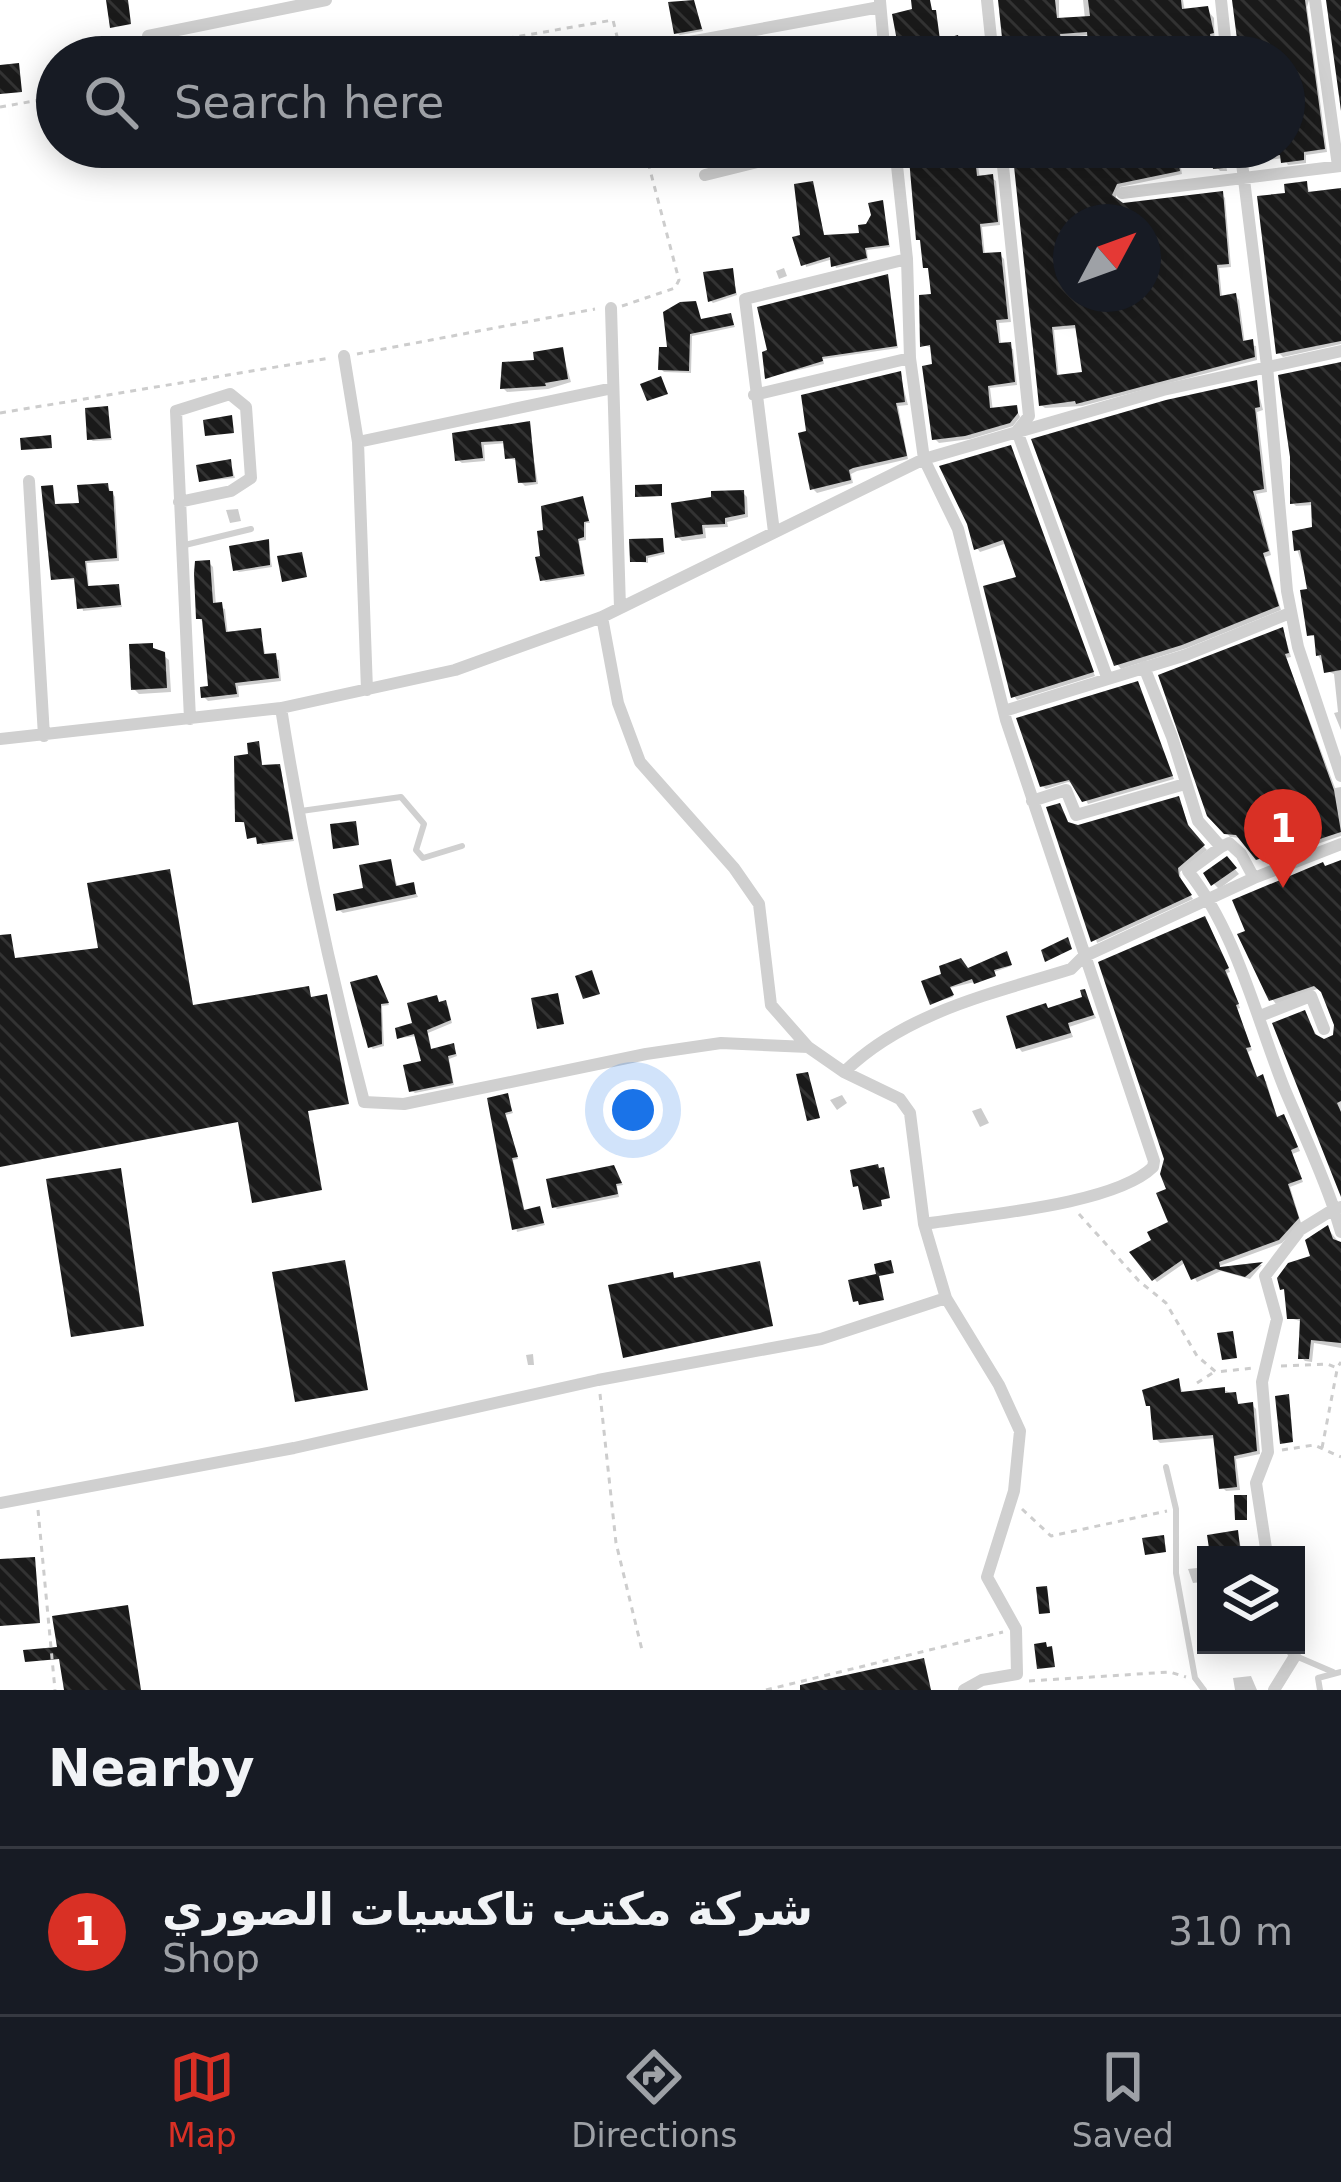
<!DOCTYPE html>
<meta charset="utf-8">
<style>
:root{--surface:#171b24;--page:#20242c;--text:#f1f3f6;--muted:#9ea1a6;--line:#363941;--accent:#d93025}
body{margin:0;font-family:"DejaVu Sans","Noto Naskh Arabic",sans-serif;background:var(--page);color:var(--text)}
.controls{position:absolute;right:36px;bottom:36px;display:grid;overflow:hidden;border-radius:0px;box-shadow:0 6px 30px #0003}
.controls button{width:108px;height:108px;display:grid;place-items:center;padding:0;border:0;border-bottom:3px solid var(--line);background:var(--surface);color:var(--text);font:60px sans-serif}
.compass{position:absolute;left:1053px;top:204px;width:108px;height:108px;border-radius:50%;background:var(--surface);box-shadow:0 6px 30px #0003;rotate:49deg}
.you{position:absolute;left:633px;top:1110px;width:42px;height:42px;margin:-30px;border:9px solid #fff;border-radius:50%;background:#1a73e8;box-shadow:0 0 0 18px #1a73e833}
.badge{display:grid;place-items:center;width:78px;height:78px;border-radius:50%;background:var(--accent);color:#fff;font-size:39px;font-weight:700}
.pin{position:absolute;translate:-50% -99px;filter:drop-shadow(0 3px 6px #0008)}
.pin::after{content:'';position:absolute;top:63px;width:42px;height:36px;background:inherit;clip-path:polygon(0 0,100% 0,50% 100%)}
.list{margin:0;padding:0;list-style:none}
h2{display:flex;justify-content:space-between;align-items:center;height:156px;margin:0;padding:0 48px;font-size:51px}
h2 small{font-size:39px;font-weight:400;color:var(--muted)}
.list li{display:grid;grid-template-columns:78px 1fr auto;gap:36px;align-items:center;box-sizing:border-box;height:168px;padding:0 48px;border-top:3px solid var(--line)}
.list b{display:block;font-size:45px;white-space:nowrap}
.list p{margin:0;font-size:39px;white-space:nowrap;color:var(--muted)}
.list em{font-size:39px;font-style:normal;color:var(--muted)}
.icon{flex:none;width:66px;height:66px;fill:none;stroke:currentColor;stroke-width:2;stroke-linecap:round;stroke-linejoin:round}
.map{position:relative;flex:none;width:1341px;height:1690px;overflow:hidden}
.search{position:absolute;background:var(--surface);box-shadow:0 6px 30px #0003;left:36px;right:36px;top:36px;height:132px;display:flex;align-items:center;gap:30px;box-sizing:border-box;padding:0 42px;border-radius:66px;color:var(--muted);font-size:45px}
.sheet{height:324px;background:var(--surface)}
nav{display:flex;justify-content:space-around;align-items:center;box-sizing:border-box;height:168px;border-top:3px solid var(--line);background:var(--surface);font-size:33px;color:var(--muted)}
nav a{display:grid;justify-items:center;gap:6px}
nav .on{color:var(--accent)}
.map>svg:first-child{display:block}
.shadow{fill:#0003;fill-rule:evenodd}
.building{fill:url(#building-back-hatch);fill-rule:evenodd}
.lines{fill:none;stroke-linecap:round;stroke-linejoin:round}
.path{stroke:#cdcdcd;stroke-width:3;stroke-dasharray:6 6;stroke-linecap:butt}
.lane{stroke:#d0d0d0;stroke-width:6}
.street{stroke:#d0d0d0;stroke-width:12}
</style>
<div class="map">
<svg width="1341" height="1690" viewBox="0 0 1341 1690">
<defs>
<pattern id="building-back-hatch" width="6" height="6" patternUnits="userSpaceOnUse" patternTransform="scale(3)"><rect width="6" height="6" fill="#1a1a1a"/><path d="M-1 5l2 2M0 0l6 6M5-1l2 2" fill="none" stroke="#333"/></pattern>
</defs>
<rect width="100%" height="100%" fill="#fff"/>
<path class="shadow" d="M693 0 703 31 680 35 677 33Z
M1001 0H1059V21L1085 19 1083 0H1183L1185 12 1207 10 1214 18 1215 57H1092L1090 35 1062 37 1063 43 1055 44 1056 57H1005Z
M1234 0H1309L1307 7 1327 152 1306 155V163L1288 165 1284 158 1259 161 1255 157 1253 147H1284V57H1241Z
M702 147H717L719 160 707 162Z
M911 147H996L976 152 980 179 992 178 996 181 1000 225 982 227 985 256 1000 255 1004 259 1011 322 999 323 1001 346 1013 349 1017 385 990 388 993 411 1016 408 1020 417 1013 426 970 439 939 443 935 439 936 367 933 348 923 345 934 296 923 243 918 239Z
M1015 147H1224L1227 171H1220L1215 165 1181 168 1182 174 1120 187 1114 201 1123 207 1221 194 1225 198 1231 267 1219 268 1222 298 1235 296 1239 300 1245 344 1256 346 1257 360 1082 406 1045 408 1041 405ZM1071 222H1143V294H1071ZM1078 328 1085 375 1059 378 1054 330Z
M812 184 825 238 862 235 882 203 890 247 867 250 868 260 836 268 833 259 806 267 803 237Z
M1306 184 1311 195 1341 191V344L1283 357 1279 353 1288 196Z
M784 268 787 276 779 279 776 271Z
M732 271 737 295 713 303 710 300Z
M887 278 898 348 823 359 824 364 768 377Z
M695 304 702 322 730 316 735 327 692 336 691 373 664 372 661 369Z
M562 350 571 382 548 389 507 392 503 388Z
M1341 365V730L1334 713 1338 712 1334 674 1327 671 1318 655 1317 638 1309 634 1311 592 1297 549 1315 530 1314 505 1296 506 1293 503Z
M900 375 908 405 898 406 908 459 857 471 851 474 853 483 817 493 813 489Z
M1256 383 1263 410 1257 412 1267 492 1256 494 1271 555 1265 557 1281 610 1187 648 1121 669 1117 664Z
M107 410 112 440 93 441 90 439Z
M528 424 538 484 525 486 521 482 519 461 508 458 507 443 484 445 485 461 462 463 458 460 456 435Z
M1010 448 1095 676 1017 700 1014 696 1020 579 1007 543 980 552 977 548Z
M230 462 235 478 202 481Z
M107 486 115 497 119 561 87 563 89 589 118 587 122 607 83 611 78 580 53 578 52 488 56 507 82 505Z
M743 493 747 497 748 517 727 522 728 527 705 528 706 538 682 541 678 537Z
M582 500 590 523H586V540L579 541 585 576 546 582 543 580Z
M238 509 241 521 230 523 226 510Z
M662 541 665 554 648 558V563L633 561Z
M268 543 272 567 239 572 236 570Z
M209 563 213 567 216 606 225 609 228 635 260 631 266 657 279 660 281 681 238 686 239 697 208 701 204 697 211 689 203 622 199 618Z
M1283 630 1291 657 1286 658 1335 788 1341 787V836L1263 862 1242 838 1230 837 1210 814Z
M151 646 169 660 171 692 139 694 134 689Z
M1137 684 1174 779 1088 804 1078 784 1068 782 1046 789 1042 786Z
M258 744 263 768 281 770 294 841 262 845 259 839 250 837 247 824 238 821 252 757Z
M1179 800 1192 834 1207 850 1180 872 1181 882 1193 899 1097 943 1063 810 1070 826 1078 828Z
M1227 860 1239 874 1219 889 1214 884Z
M390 862 398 888 413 886 418 897 343 913 339 910 366 891Z
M1341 863V1189L1304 1013 1320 1041H1331L1337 1026 1320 988 1276 1004 1272 999 1326 869Z
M1208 923 1230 972 1227 973 1240 1008 1237 1009 1252 1050 1248 1052 1258 1079 1266 1081 1278 1120 1287 1121 1300 1151 1292 1154 1303 1182 1290 1187 1301 1223 1282 1243 1214 1268 1262 1265 1250 1279 1221 1271 1197 1282 1186 1262 1157 1282 1133 1253 1155 1241 1172 1224 1170 1191Z
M1008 956 1011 966 994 972 995 977 950 988 953 997 932 1003 945 975Z
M379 981 389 1005 382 1006 384 1046 373 1049 370 1046Z
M1084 992 1096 1018 1069 1027 1073 1037 1022 1052 1019 1048 1086 999Z
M436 998 440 1005 448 1006 452 1023 428 1033 432 1052 455 1049 457 1056 449 1059 454 1085 415 1093 412 1091 425 1064 417 1036 400 1038 416 1025Z
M842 1095 847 1103 837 1110 830 1100Z
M507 1096 513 1113 506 1115 518 1159 513 1160 525 1212 539 1209 545 1225 517 1232 490 1100Z
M981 1108 989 1123 980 1127 972 1111Z
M617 1174 623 1185 617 1186 619 1197 557 1209 555 1207Z
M1328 1229 1341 1245V1348L1314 1343 1312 1362 1305 1361 1301 1357 1303 1322 1290 1318 1288 1293 1282 1288 1314 1258Z
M533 1354 534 1365H528L526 1355Z
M1178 1381 1184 1395 1224 1390 1235 1395 1240 1407 1252 1405 1256 1409 1260 1454 1236 1459 1240 1490 1226 1491 1222 1487 1216 1438 1160 1443 1156 1439 1153 1409 1149 1405Z
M1237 1533 1242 1551 1233 1552 1234 1555H1213Z
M1206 1567V1602L1202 1582 1193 1583 1188 1569Z
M1251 1676 1257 1690H1235L1233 1678Z"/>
<path class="building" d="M106 0H128L131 24 110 28Z
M694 0 702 29 674 34 668 2Z
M911 0H930L932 10H936L940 40 958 35 964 57H900L892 14 912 9Z
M998 0H1055L1057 18 1090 16 1088 0H1181L1182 9 1208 6 1214 33 1210 34 1213 57H1089L1087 32 1060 34 1061 40 1053 44 1003 47Z
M1232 0H1305L1325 149 1304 152V160L1281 163 1280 155 1252 159 1251 147H1284V57H1254L1252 45 1238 47Z
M1326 0H1341V111Z
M19 63 22 92 0 94V65Z
M908 147H974L977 176 993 174 998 222 980 224 983 253 1001 252 1008 319 996 320 999 343 1011 342 1015 382 988 386 990 408 1017 405 1018 413 1010 423 965 436 932 440 922 366 932 364 930 345 920 347 919 295 931 294 928 268H923L920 240H916Z
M1012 147H1222L1224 168 1213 169 1212 162 1179 166 1180 171 1117 184 1112 195 1123 203 1223 191 1229 264 1217 265 1220 296 1236 293 1243 341 1253 339 1255 357 1076 404 1075 401 1039 406ZM1071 222H1143V294H1071ZM1075 325 1082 372 1057 375 1052 327Z
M813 181 824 235 859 233 858 225 866 224 871 215 868 203 883 200 889 245 865 248 867 258 831 267 830 257 801 266 792 237 800 235 794 184Z
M1307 181 1308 192 1341 188V341L1276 354 1257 196 1285 193 1284 184Z
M733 268 736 293 708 302 703 272Z
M888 274 897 346 822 357 823 361 765 379 762 352 767 350 757 307Z
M696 301 701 319 731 313 734 325 690 334 689 371 658 370 659 347H667L663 312 680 302Z
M563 347 568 379 545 383 546 386 500 389 502 362 534 360 533 352Z
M1341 362V670L1324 673 1321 655 1316 656 1314 635 1307 636 1300 590 1307 589 1300 550 1294 551 1292 531 1312 527 1311 502 1290 504V457L1278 375Z
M901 371 905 402 896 403 907 456 853 468 849 470 851 480 810 490 798 433 806 431 801 395Z
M661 376 668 394 647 401 640 384Z
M1257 380 1260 407 1255 408 1264 489 1253 491 1269 551 1263 553 1279 606 1182 645 1114 666 1031 439 1166 400Z
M108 406 111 438 87 440 85 408Z
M232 415 234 433 205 436 203 420Z
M530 421 536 482 518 483 515 458 505 459 503 441 481 442 483 458 455 461 452 433Z
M51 435 52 448 21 450 20 438Z
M1011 445 1094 672 1011 698 983 586 1016 577 1003 540 974 550 967 524 939 466Z
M231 459 233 476 199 482 196 465Z
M108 483 109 491H113L117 558 85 561 88 586 119 584 121 605 77 609 74 578 51 580 41 486 53 485 55 504 79 503 77 485Z
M662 484V496L635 497V485Z
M744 490 745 514 725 518V524L702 525 703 534 675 538 671 503 711 497V491Z
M583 496 589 521 584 522V537L578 539 584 574 540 581 535 557 540 556 537 531 543 530 541 506Z
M663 538 664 552 646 556V562H630L629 539Z
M269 539 270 565 233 571 229 546Z
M302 552 307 577 282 582 277 556Z
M210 560 213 603 222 602 226 632 261 628 264 654 276 653 279 678 235 683 237 694 201 698 200 687 208 686 202 619H196L194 573 195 561Z
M1283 627 1289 653 1285 654 1334 790 1341 832 1256 860 1236 835 1224 834 1207 816 1158 675Z
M153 643V648L165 652 167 688 131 690 129 644Z
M1138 681 1173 776 1082 802 1069 780 1040 787 1016 718Z
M259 741 262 765 280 764 293 839 257 844 256 837 247 839 244 822H235L234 756 248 754 247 743Z
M1179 796 1188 825 1205 845 1178 868 1179 876 1192 895 1091 942 1046 807 1060 803 1068 822 1078 825Z
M356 821 359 845 333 849 330 824Z
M1227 856 1237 868 1211 886 1203 873Z
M391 859 396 886 414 882 416 894 336 911 333 894 363 888 359 865Z
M1341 860V1101L1337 1103 1341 1112V1197L1272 1023 1305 1010 1315 1034 1324 1039 1333 1035 1334 1025 1321 992 1314 986 1269 1001 1237 934 1245 931 1232 900 1323 862 1325 866Z
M170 869 193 1005 309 986 311 997 327 994 349 1104 308 1111 322 1190 252 1203 238 1122 0 1167V935L11 934 15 958 98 948 87 883Z
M1205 916 1229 968 1225 970 1239 1004 1236 1005 1251 1047 1246 1048 1257 1077 1263 1074 1277 1117 1284 1114 1298 1147 1291 1150 1302 1179 1288 1184 1299 1218 1279 1240 1219 1262 1220 1267 1263 1262 1245 1277 1216 1269 1191 1280 1182 1260 1152 1281 1129 1252 1151 1240 1147 1232 1168 1222 1156 1193 1166 1189 1160 1174 1164 1159 1098 962Z
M1068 937 1072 949 1045 962 1041 950Z
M1007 951 1012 965 994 970 996 976 974 984 972 979 950 987 954 995 930 1005 921 981 941 974 939 966 961 958 968 968Z
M592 970 600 994 583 999 575 976Z
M377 975 389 1003 381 1004 382 1044 368 1048 350 982Z
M1085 989 1094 1015 1068 1023 1071 1033 1016 1049 1006 1016 1046 1003 1048 1008 1082 997 1080 990Z
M558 993 564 1024 537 1029 531 998Z
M437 995 439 1002 446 1000 451 1020 427 1030 431 1049 454 1043 456 1054 448 1056 453 1083 409 1092 403 1065 421 1061 414 1034 397 1039 395 1028 412 1023 407 1003Z
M808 1072 820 1118 807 1121 796 1074Z
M508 1093 512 1111 505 1113 518 1157 512 1158 524 1210 540 1206 544 1223 512 1230 487 1098Z
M878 1164 879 1168 884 1167 890 1198 881 1200 882 1206 863 1210 858 1186 853 1187 850 1170Z
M614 1165 622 1183 616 1184 618 1194 552 1208 546 1179Z
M121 1168 144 1326 71 1337 46 1179Z
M1328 1225 1333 1239 1341 1242V1343L1311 1340 1309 1359H1298L1300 1319H1287L1284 1289 1280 1290 1277 1278 1288 1263 1310 1256 1305 1240Z
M345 1260 368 1390 295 1402 272 1272Z
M891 1260 894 1273 879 1276 884 1300 859 1305 858 1301 853 1302 848 1280 876 1274 874 1264Z
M760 1261 773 1326 623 1358 608 1285 673 1272 674 1278Z
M1233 1331 1237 1358 1222 1360 1217 1333Z
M1179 1378 1181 1392 1225 1387V1393L1236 1392 1238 1404 1253 1402 1257 1451 1234 1456 1237 1487 1219 1489 1213 1435 1153 1440 1150 1406H1146L1142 1390Z
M1289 1394 1293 1442 1280 1444 1275 1396Z
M1234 1495H1247V1520H1235Z
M1238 1530 1240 1547 1230 1548 1231 1555H1210L1207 1535Z
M1164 1535 1166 1552 1145 1555 1142 1538Z
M35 1557 40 1623 0 1626V1559Z
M1047 1586 1050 1613 1039 1614 1036 1587Z
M128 1605 141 1690H64L59 1659 25 1662 23 1650 57 1647 52 1616Z
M1046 1642 1047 1647 1052 1646 1055 1667 1037 1669 1034 1644Z
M924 1658 931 1690H800V1685Z"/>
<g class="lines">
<path class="path" d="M377 57 435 51 613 20 622 57
M0 107 57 97
M622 306 675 288 679 280 644 147
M357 354 595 309
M0 413 330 358
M1079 1214 1139 1281 1166 1303 1197 1356 1216 1372 1254 1368
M1281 1366 1327 1364 1337 1368 1341 1362
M1197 1383 1214 1372
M600 1394 616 1543 642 1650
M1322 1448 1337 1370
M1282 1450 1314 1445 1341 1457
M1022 1509 1051 1536 1167 1511
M38 1510 55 1690
M1029 1681 1170 1672 1186 1677
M766 1690 1003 1632"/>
<path class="lane" d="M185 545 251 529
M301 811 401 797 424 824 416 850 423 858 462 846
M1166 1467 1176 1509V1573L1195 1678 1204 1690
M1298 1657 1333 1672
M1320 1690 1318 1678 1341 1672"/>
<path class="street" d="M987 0 993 57
M1221 0 1227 57
M1315 0 1338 166
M880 1 885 57
M148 36 326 0
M679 44 880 7
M895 147 907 259 910 358 924 459 958 529 1006 720 1154 1161 1153 1167C1114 1205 980 1215 924 1224
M1001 147 1029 416 1017 431 1107 677
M1240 147 1267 366 1287 591 1298 647 1341 776
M705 175 817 147
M1122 193 1341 166
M611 308 620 608
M344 356 358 442 367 690
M754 395 910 358
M358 442 613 388
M29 481 44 736
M179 502 231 491 251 478 246 407 230 394 176 411 190 719
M774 532 745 299 907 259
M602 617 618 703 640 762 734 868 759 904 771 1005 808 1047 844 1072 900 1099 910 1113 924 1224 946 1298 999 1385 1020 1431 1014 1491 987 1577 1016 1629 1017 1674 982 1680 964 1690
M1144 667 1172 737 1198 821 1221 847 1188 871C1237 933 1256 1018 1285 1090 1302 1130 1320 1168 1334 1209L1341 1207
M281 708C302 841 330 972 364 1102L404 1104 646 1054 721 1043 808 1047
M1004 711 1186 655 1290 613
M0 739 281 708 455 670 602 617 924 459 1163 390 1341 351
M1032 801 1066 790 1076 815 1185 784
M1221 847 1229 843 1241 854 1254 878
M1260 1016 1311 996 1324 1029
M844 1072C906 1012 991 994 1071 969L1083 957 1254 878 1341 844
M0 1503 294 1448 598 1380 821 1339 946 1298
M1267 1555 1256 1483 1268 1452 1262 1382 1277 1319 1265 1276 1300 1230 1334 1209 1341 1232
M1274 1690 1295 1656 1289 1645"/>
</g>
</svg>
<div class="controls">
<button><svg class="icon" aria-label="layers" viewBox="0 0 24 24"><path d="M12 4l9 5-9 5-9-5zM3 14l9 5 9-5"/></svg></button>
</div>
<svg class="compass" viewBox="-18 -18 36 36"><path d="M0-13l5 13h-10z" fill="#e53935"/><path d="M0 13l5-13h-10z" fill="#9ea1a6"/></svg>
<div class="you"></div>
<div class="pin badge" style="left:1283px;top:888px">1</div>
<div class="search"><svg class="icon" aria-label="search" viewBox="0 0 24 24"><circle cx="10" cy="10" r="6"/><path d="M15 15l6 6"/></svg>Search here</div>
</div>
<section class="sheet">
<h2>Nearby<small></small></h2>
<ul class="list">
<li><span class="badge">1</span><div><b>شركة مكتب تاكسيات الصوري</b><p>Shop</p></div><em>310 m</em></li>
</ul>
</section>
<nav>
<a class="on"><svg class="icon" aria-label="map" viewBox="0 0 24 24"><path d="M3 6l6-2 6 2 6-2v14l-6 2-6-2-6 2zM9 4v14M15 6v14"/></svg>Map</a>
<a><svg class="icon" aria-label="directions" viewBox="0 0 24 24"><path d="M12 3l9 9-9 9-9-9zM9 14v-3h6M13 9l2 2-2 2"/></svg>Directions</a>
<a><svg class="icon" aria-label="saved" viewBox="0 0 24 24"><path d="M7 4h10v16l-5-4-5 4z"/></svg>Saved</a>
</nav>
